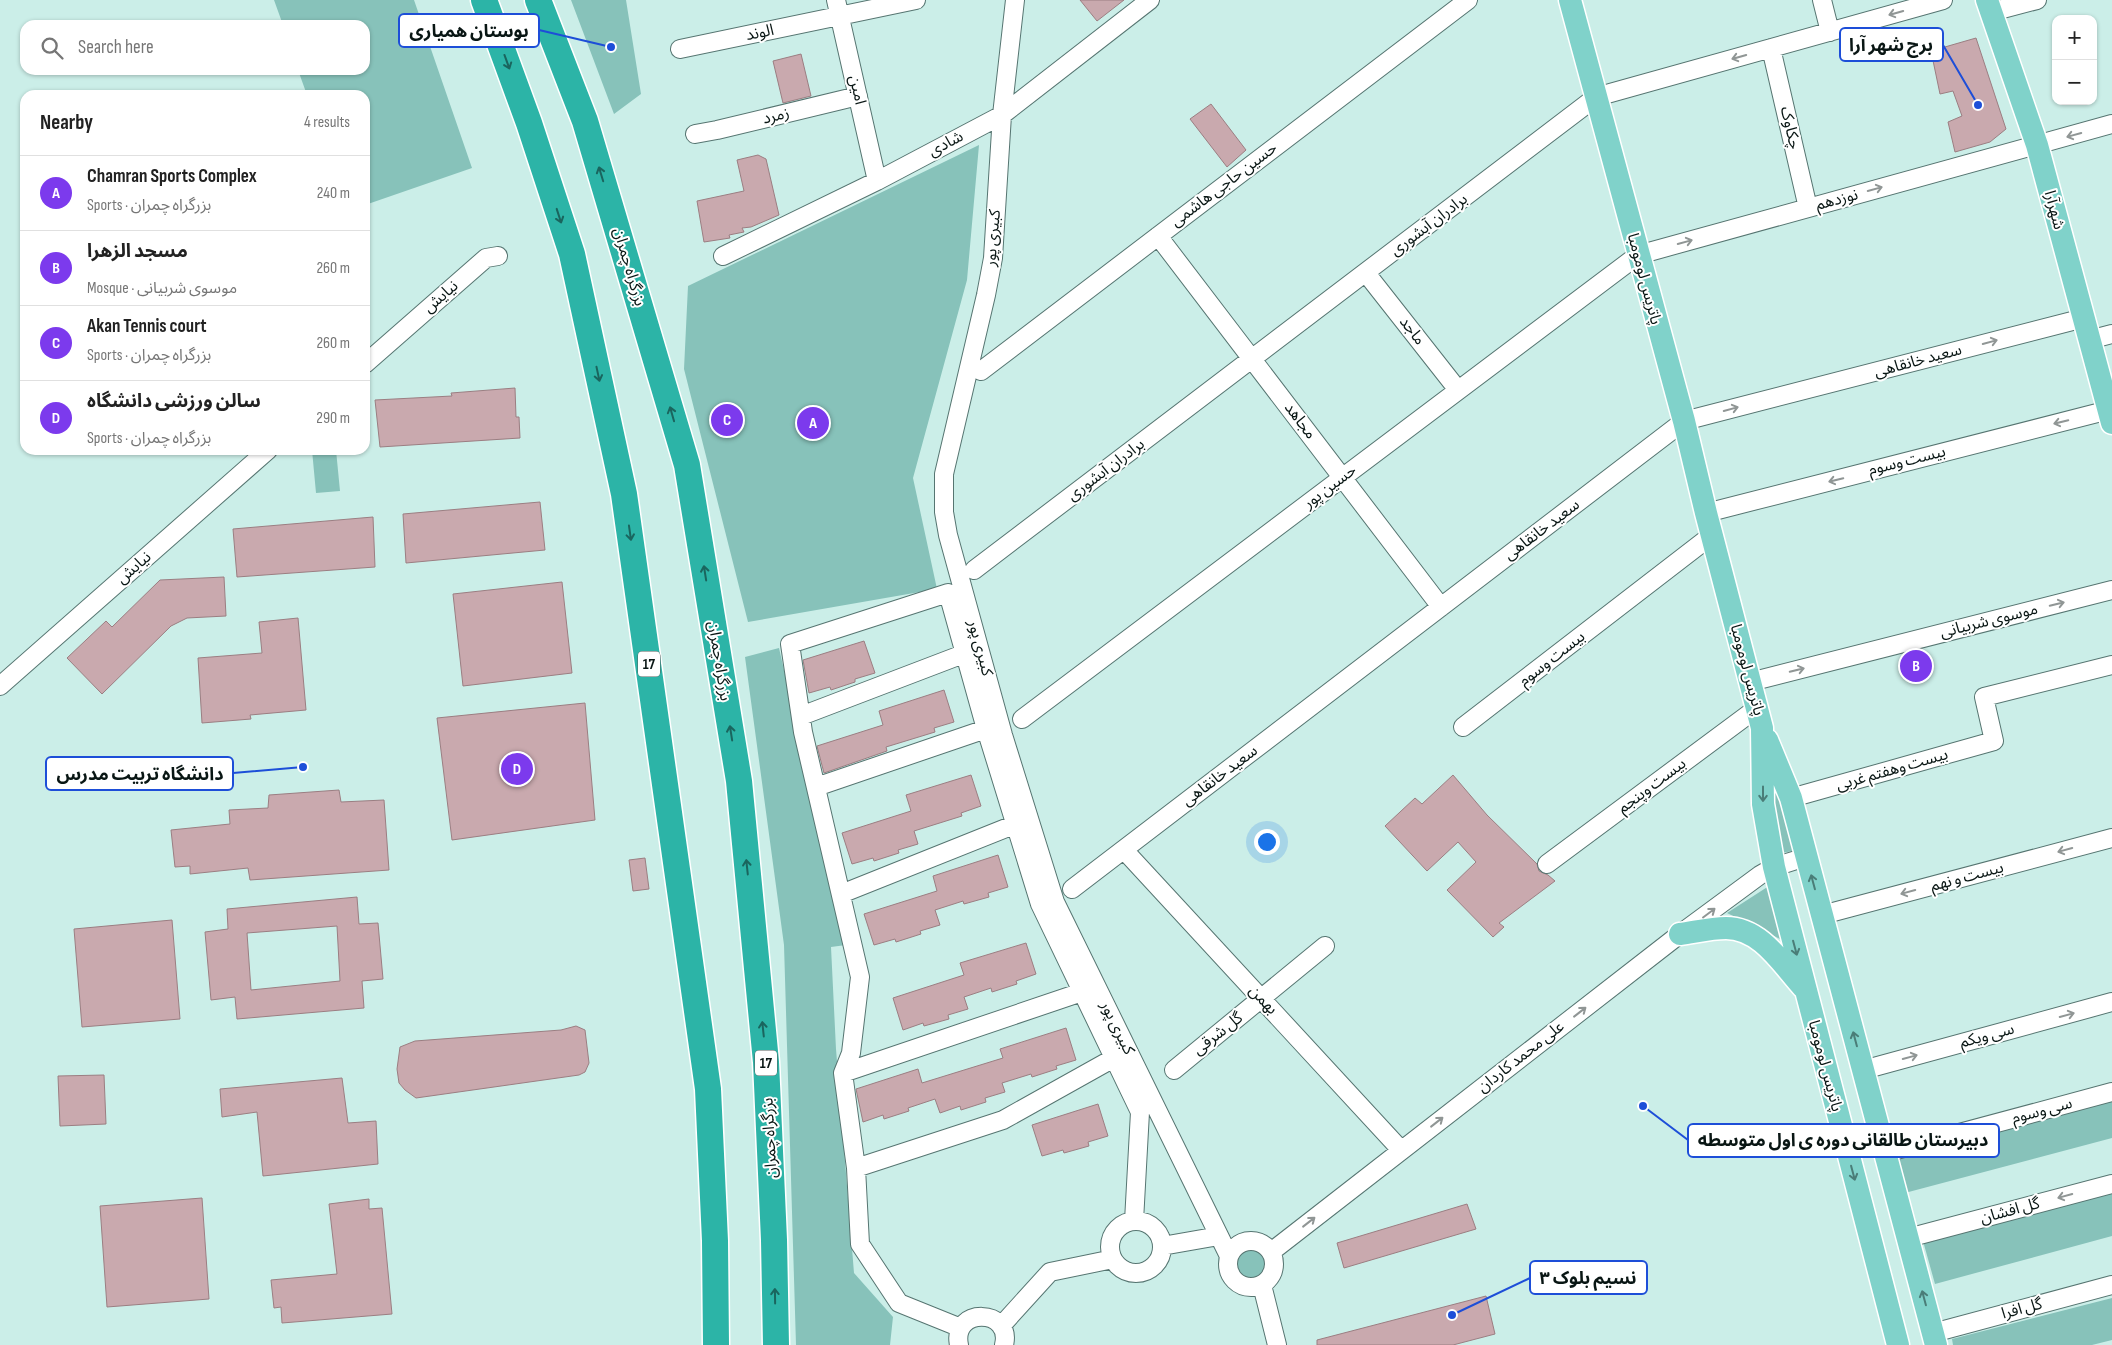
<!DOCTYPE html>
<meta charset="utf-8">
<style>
:root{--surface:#fff;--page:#f2f2f2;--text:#222;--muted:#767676;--line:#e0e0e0;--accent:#7c3aed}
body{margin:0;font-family:"Sofia Sans Condensed","Noto Sans Arabic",sans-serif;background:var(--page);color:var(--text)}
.controls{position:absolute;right:15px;top:15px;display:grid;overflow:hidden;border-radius:10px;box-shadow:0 1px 4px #0004}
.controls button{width:45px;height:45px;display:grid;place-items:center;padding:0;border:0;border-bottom:1px solid var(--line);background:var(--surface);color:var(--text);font:25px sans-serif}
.you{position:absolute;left:1266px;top:841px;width:18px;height:18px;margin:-12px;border:4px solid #fff;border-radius:50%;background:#1a73e8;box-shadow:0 0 0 8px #1a73e833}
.badge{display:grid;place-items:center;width:32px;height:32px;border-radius:50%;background:var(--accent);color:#fff;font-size:16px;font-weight:700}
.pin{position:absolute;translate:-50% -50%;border:2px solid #fff;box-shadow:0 1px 5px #0006}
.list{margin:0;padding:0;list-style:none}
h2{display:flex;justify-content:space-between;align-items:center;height:65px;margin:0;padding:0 20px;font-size:21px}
h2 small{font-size:16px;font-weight:400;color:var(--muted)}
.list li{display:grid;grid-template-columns:32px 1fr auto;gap:15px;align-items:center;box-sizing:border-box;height:75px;padding:0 20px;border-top:1px solid var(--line)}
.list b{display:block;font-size:19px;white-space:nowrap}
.list p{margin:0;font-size:16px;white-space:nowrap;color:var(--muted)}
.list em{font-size:16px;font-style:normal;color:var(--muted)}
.icon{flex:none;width:28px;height:28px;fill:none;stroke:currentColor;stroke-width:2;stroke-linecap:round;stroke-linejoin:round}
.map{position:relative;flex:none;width:2112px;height:1345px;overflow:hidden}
.search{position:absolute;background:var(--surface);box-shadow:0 1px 4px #0004;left:20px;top:20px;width:350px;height:55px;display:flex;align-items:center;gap:12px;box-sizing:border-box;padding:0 18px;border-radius:15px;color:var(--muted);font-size:19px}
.panel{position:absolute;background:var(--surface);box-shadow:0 1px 4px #0004;left:20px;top:90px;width:350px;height:365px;border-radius:15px}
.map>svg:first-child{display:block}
.green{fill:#87c2ba}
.building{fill:#c9a9ae;stroke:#9b7e82;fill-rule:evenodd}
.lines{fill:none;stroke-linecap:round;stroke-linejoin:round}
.minor-casing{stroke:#567571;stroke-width:20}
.major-casing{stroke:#fff;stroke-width:25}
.highway-casing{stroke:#fff;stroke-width:29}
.minor{stroke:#fff;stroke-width:18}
.major{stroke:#80d2ca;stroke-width:22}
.highway{stroke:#2cb4a7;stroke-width:26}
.oneway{stroke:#909695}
.oneway2{stroke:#1a655e}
.oneway3{stroke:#4a7d78}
.labels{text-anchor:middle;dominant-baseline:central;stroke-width:4;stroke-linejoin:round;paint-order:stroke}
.shield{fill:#fff;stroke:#535c5a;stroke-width:1}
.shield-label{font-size:15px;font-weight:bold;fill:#091614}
.street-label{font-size:16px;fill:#091614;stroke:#fff}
.leader{fill:none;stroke:#1d4ed8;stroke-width:2}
.callout-dot{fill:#1d4ed8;stroke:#fff;stroke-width:2}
.callout{fill:#fff;stroke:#1d4ed8;stroke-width:2}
.callout-label{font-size:18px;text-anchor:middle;font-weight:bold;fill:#091614}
</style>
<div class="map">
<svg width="2112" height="1345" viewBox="0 0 2112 1345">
<rect width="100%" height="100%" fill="#cbeee8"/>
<path class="green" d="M274 0H414L472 168 365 205V95H307L298 70H365V25H283Z
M571 0H626L641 94 614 114Z
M979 145 967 280 913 478 937 589 748 622 684 369 688 286Z
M312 450H336L340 491 316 493Z
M779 648 846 945 831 947 836 1049 854 1273 893 1317 890 1345H796L784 945 745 657Z
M1778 774 1797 850 1782 853 1766 777Z
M1772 884 1784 941 1727 913Z
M2112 1101V1138L1901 1194 1892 1160Z
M2112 1189V1236L1935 1284 1923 1241Z
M1235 1265a16 16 0 1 1 32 0a16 16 0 1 1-32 0Z
M2112 1298V1340L2092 1345H1953L1952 1339Z"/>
<path class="building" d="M1080 0H1124L1097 21Z
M1976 38 2006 129 1990 142 1955 152 1948 122 1962 116 1953 91 1940 94 1931 51Z
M801 54 811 96 783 103 773 61Z
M1211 104 1246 150 1227 167 1190 119Z
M758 155 766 159 779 215 751 227 742 228 744 232 729 235 730 238 704 242 697 201 744 191 737 160Z
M515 388 516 417H519L520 438 380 447 375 400 452 396 451 393Z
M540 502 545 550 406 563 403 514Z
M373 517 375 567 237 577 233 529Z
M224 577 226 616 187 618 171 626 102 694 67 658 106 621 112 627 160 580Z
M562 582 572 673 463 686 453 594Z
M298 618 306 710 250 715 251 719 202 723 198 658 262 653 259 622Z
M864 641 875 673 855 679V682L831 690 830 687 809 693 803 660Z
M944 690 954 722 934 728 935 732 886 747 887 751 824 773 817 746 883 725 879 711Z
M585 703 595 820 452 840 437 718Z
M971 775 981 806 961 813 962 816 914 831 918 844 898 850 899 853 874 861 873 858 852 864 842 833 911 811 906 795Z
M1453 775 1487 815 1537 864 1539 871 1548 875 1555 881 1499 923 1504 927 1493 937 1447 890 1476 862 1458 842 1427 871 1385 826 1415 798 1422 804Z
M339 790 341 802 384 800 389 870 250 880 248 868 190 874V866L175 867 171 830 230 824 229 810 268 808 269 795Z
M998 855 1008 887 988 893 989 897 964 904 963 901 935 910 940 925 920 931 921 934 896 942 895 939 874 945 864 914 937 891 933 876Z
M645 858 649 889 633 891 629 860Z
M357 897 359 924 378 923 383 979 362 981 364 1008 237 1019 235 997 211 1000 205 932 228 929 227 909ZM337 926 340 981 251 990 247 933Z
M172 920 180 1019 82 1027 74 929Z
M1026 943 1036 974 1016 981 1017 984 992 992 991 988 964 997 968 1009 948 1015 949 1019 924 1026 923 1023 903 1030 893 998 964 975 960 963Z
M576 1026 585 1030 589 1063 585 1072 579 1075 416 1098 405 1090 399 1083 397 1069 400 1047 415 1041 561 1030Z
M1066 1028 1076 1060 1056 1066 1057 1069 1032 1077 1031 1074 1002 1083 1005 1092 985 1098 986 1102 961 1110 960 1106 940 1113 935 1099 908 1108 909 1111 884 1119 883 1115 863 1122 856 1089 918 1069 922 1083 1003 1058 1000 1049Z
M104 1075 106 1124 60 1126 58 1076Z
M342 1078 348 1123 376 1121 378 1164 263 1176 257 1112 222 1117 220 1089Z
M1098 1104 1108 1136 1088 1142 1089 1146 1064 1153 1063 1150 1042 1156 1032 1125Z
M202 1198 209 1299 107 1307 100 1206Z
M369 1199V1209L382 1208 392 1314 282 1323 281 1307 274 1308 271 1280 337 1274 329 1204Z
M1467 1204 1476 1229 1344 1268 1337 1243Z
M1486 1296 1495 1334 1453 1345H1317V1340Z"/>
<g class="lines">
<g class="minor-casing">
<path id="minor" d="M836 0 877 181
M1015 0 1002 115 993 258 986 295 944 474V512L948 535 1003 735 1055 902 1229 1256
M1822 0 1830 32
M1991 12 2037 0
M1771 48 1808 208
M680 49 916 0
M695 134 717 130 858 96
M1158 236 1441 607
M723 256 877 181 1002 115 1150 0
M1366 273 1458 390
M2089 340 2112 334
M365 364 486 258 498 256
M981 371 1468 0
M1706 513 2109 410
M974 570 1596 97 1943 0
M1750 682 2112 590
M0 686 268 450
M801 716 966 653
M1022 719 1638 255 2112 124
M1463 727 1712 535
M816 787 986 729
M1791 798 1994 741 1984 697 2112 665
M1124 850 1401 1150
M1547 864 1757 708
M1072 889 1684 421 2084 318
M841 894 1016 824
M1822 915 2112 838
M1174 1070 1325 946
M1863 1070 2112 1002
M843 1073 1082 992
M1885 1153 2112 1092
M856 1168 1003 1120 1114 1058
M1110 1247a26 26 0 1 1 52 0a26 26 0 1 1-52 0Z
M1908 1238 2112 1184
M1228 1264a23 23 0 1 1 46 0a23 23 0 1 1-46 0Z
M1162 1246 1219 1236
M1271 1252 1680 934 1760 875 1774 867 1806 857
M1262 1285 1277 1345
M1001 1326 1050 1272 1113 1259
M961 1328 899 1303 860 1244 856 1168 843 1073 851 1053 860 977 803 732 790 644 948 593 986 729 1040 904 1140 1112 1134 1221
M1933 1333 2112 1285
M959 1345C951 1307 1013 1308 1004 1345"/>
</g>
<g class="major-casing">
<path id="major" d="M1570 0 1684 421 1706 513 1762 728 1763 804 1774 867 1898 1345
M1987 0 2037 145 2112 423
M1767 740 1791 798 1936 1345
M1680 934C1695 932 1711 928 1726 928 1761 928 1782 964 1803 987"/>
</g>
<g class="highway-casing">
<path id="highway" d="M484 0 529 123 572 254 624 494 708 1089 715 1241 716 1345
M538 0 585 121 687 465 739 781 766 1062 774 1240 776 1345"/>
</g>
<use href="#minor" class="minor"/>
<use href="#major" class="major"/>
<use href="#highway" class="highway"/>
</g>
<defs><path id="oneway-shaft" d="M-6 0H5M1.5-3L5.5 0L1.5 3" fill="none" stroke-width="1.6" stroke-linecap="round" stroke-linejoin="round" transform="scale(1.25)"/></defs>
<g class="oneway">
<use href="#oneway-shaft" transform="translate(1896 13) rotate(164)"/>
<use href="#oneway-shaft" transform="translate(1739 57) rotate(164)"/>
<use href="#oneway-shaft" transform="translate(2074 135) rotate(165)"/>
<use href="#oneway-shaft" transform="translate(1875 189) rotate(-15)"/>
<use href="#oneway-shaft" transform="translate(1685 242) rotate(-15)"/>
<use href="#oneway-shaft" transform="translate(1990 342) rotate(-15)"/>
<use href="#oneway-shaft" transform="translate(1731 409) rotate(-15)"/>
<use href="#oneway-shaft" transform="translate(2061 422) rotate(166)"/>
<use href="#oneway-shaft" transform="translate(1836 480) rotate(166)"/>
<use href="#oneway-shaft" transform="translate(2057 604) rotate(-14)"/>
<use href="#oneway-shaft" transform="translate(1797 670) rotate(-14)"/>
<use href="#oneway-shaft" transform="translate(2065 850) rotate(165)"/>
<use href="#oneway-shaft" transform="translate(1908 892) rotate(165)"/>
<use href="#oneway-shaft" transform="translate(1709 913) rotate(-37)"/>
<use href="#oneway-shaft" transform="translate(1580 1012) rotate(-38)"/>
<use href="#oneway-shaft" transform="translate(2067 1015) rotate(-15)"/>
<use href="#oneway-shaft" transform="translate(1910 1057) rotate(-15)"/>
<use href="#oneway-shaft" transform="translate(1437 1122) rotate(-38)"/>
<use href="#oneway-shaft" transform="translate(2065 1196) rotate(165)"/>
<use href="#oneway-shaft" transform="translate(1309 1222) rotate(-38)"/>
</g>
<g class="oneway2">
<use href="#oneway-shaft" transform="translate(507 62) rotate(70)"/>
<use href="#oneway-shaft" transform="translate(601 174) rotate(-107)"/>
<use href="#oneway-shaft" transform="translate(559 216) rotate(72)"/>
<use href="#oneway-shaft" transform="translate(598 374) rotate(78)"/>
<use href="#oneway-shaft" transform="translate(672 414) rotate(-106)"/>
<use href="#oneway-shaft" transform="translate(630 533) rotate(82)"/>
<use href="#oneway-shaft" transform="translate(705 573) rotate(-99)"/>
<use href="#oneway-shaft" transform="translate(731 733) rotate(-99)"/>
<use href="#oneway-shaft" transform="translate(747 867) rotate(-96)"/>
<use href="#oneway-shaft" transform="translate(763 1029) rotate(-96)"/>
<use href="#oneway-shaft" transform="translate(775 1296) rotate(-91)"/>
</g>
<g class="oneway3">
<use href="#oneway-shaft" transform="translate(1763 794) rotate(90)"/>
<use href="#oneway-shaft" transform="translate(1813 882) rotate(-105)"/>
<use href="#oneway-shaft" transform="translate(1795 948) rotate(75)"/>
<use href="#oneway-shaft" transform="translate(1855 1039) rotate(-105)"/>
<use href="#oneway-shaft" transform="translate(1853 1173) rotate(75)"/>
<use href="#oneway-shaft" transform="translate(1924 1298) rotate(-105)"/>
</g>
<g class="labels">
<g class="shield">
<rect x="638" y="651.5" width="22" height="25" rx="4"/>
<rect x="755" y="1050.5" width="22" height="25" rx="4"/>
</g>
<g class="shield-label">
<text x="649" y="664">17</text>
<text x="766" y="1063">17</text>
</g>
<g class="street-label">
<text transform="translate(760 33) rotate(-12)">الوند</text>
<text transform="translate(857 90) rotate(77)">امین</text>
<text transform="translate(776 116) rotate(-14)">زمرد</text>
<text transform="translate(1790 128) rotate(77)">چکاوک</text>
<text transform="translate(946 144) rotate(-28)">شادی</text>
<text transform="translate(1224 185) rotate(-37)">حسین حاجی هاشمی</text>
<text transform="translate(1837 200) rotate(-15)">نوزدهم</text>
<text transform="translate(2054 210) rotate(75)">شهرآرا</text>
<text transform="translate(1429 225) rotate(-37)">برادران آبشوری</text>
<text transform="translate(993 238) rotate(-85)">کبیری پور</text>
<text transform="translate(629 267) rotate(74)">بزرگراه چمران</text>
<text transform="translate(1644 279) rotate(75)">پاتریس لومومبا</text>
<text transform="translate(441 297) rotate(-41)">نیایش</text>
<text transform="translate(1412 331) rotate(52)">ماجد</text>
<text transform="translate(1918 361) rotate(-15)">سعید خانقاهی</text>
<text transform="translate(1300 421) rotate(53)">مجاهد</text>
<text transform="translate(1907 461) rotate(-14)">بیست وسوم</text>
<text transform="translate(1106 470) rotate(-37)">برادران آبشوری</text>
<text transform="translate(1330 487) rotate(-37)">حسین پور</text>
<text transform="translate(1542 530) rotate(-37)">سعید خانقاهی</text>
<text transform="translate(134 568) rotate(-41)">نیایش</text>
<text transform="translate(1989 621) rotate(-14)">موسوی شربیانی</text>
<text transform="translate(980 648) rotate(75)">کبیری پور</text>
<text transform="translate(1552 659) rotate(-38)">بیست وسوم</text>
<text transform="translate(719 661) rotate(81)">بزرگراه چمران</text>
<text transform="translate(1747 670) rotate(75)">پاتریس لومومبا</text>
<text transform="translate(1892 770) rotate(-16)">بیست وهفتم غربی</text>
<text transform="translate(1220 776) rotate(-37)">سعید خانقاهی</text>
<text transform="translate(1652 786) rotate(-37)">بیست وپنجم</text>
<text transform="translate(1967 877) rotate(-15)">بیست و نهم</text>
<text transform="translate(1263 1000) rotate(47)">بهمن</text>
<text transform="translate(1117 1028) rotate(64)">کبیری پور</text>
<text transform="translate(1218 1034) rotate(-38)">گل شرقی</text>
<text transform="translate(1987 1036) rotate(-15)">سی ویکم</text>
<text transform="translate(1521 1057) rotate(-38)">علی محمد کاردان</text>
<text transform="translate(1825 1066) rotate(75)">پاتریس لومومبا</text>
<text transform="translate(2042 1111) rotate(-15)">سی وسوم</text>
<text transform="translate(770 1138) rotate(-93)">بزرگراه چمران</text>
<text transform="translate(2010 1211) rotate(-15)">گل افشان</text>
<text transform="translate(2022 1309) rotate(-15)">گل افرا</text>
</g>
</g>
<path class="leader" d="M611 47L539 30M1978 105L1943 45M303 767L233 773M1643 1106L1688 1140M1452 1315L1530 1278"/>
<g class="callout-dot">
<circle cx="611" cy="47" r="5"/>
<circle cx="1978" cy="105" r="5"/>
<circle cx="303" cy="767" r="5"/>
<circle cx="1643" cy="1106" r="5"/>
<circle cx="1452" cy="1315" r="5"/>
</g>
<g class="callout">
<rect x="399" y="14" width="140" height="33" rx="5"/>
<rect x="1840" y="28" width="103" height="33" rx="5"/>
<rect x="46" y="757" width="187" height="33" rx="5"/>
<rect x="1688" y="1124" width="311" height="33" rx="5"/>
<rect x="1530" y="1261" width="117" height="33" rx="5"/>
</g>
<g class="callout-label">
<text x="469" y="37">بوستان همیاری</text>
<text x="1891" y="51">برج شهر آرا</text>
<text x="140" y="780">دانشگاه تربیت مدرس</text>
<text x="1843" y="1146">دبیرستان طالقانی دوره ی اول متوسطه</text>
<text x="1588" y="1284">نسیم بلوک ۳</text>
</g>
</svg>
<div class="controls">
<button>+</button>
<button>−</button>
</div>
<div class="you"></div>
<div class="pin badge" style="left:813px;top:423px">A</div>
<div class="pin badge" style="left:1916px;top:666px">B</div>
<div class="pin badge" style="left:727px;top:420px">C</div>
<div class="pin badge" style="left:517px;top:769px">D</div>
<div class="search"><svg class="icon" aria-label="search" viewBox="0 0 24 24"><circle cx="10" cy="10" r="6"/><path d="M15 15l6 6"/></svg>Search here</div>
<section class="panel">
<h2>Nearby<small>4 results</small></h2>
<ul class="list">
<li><span class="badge">A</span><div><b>Chamran Sports Complex</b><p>Sports · بزرگراه چمران</p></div><em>240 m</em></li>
<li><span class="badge">B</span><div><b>مسجد الزهرا</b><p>Mosque · موسوی شربیانی</p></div><em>260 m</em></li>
<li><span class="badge">C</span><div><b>Akan Tennis court</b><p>Sports · بزرگراه چمران</p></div><em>260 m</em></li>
<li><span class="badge">D</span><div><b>سالن ورزشی دانشگاه</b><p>Sports · بزرگراه چمران</p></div><em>290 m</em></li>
</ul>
</section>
</div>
